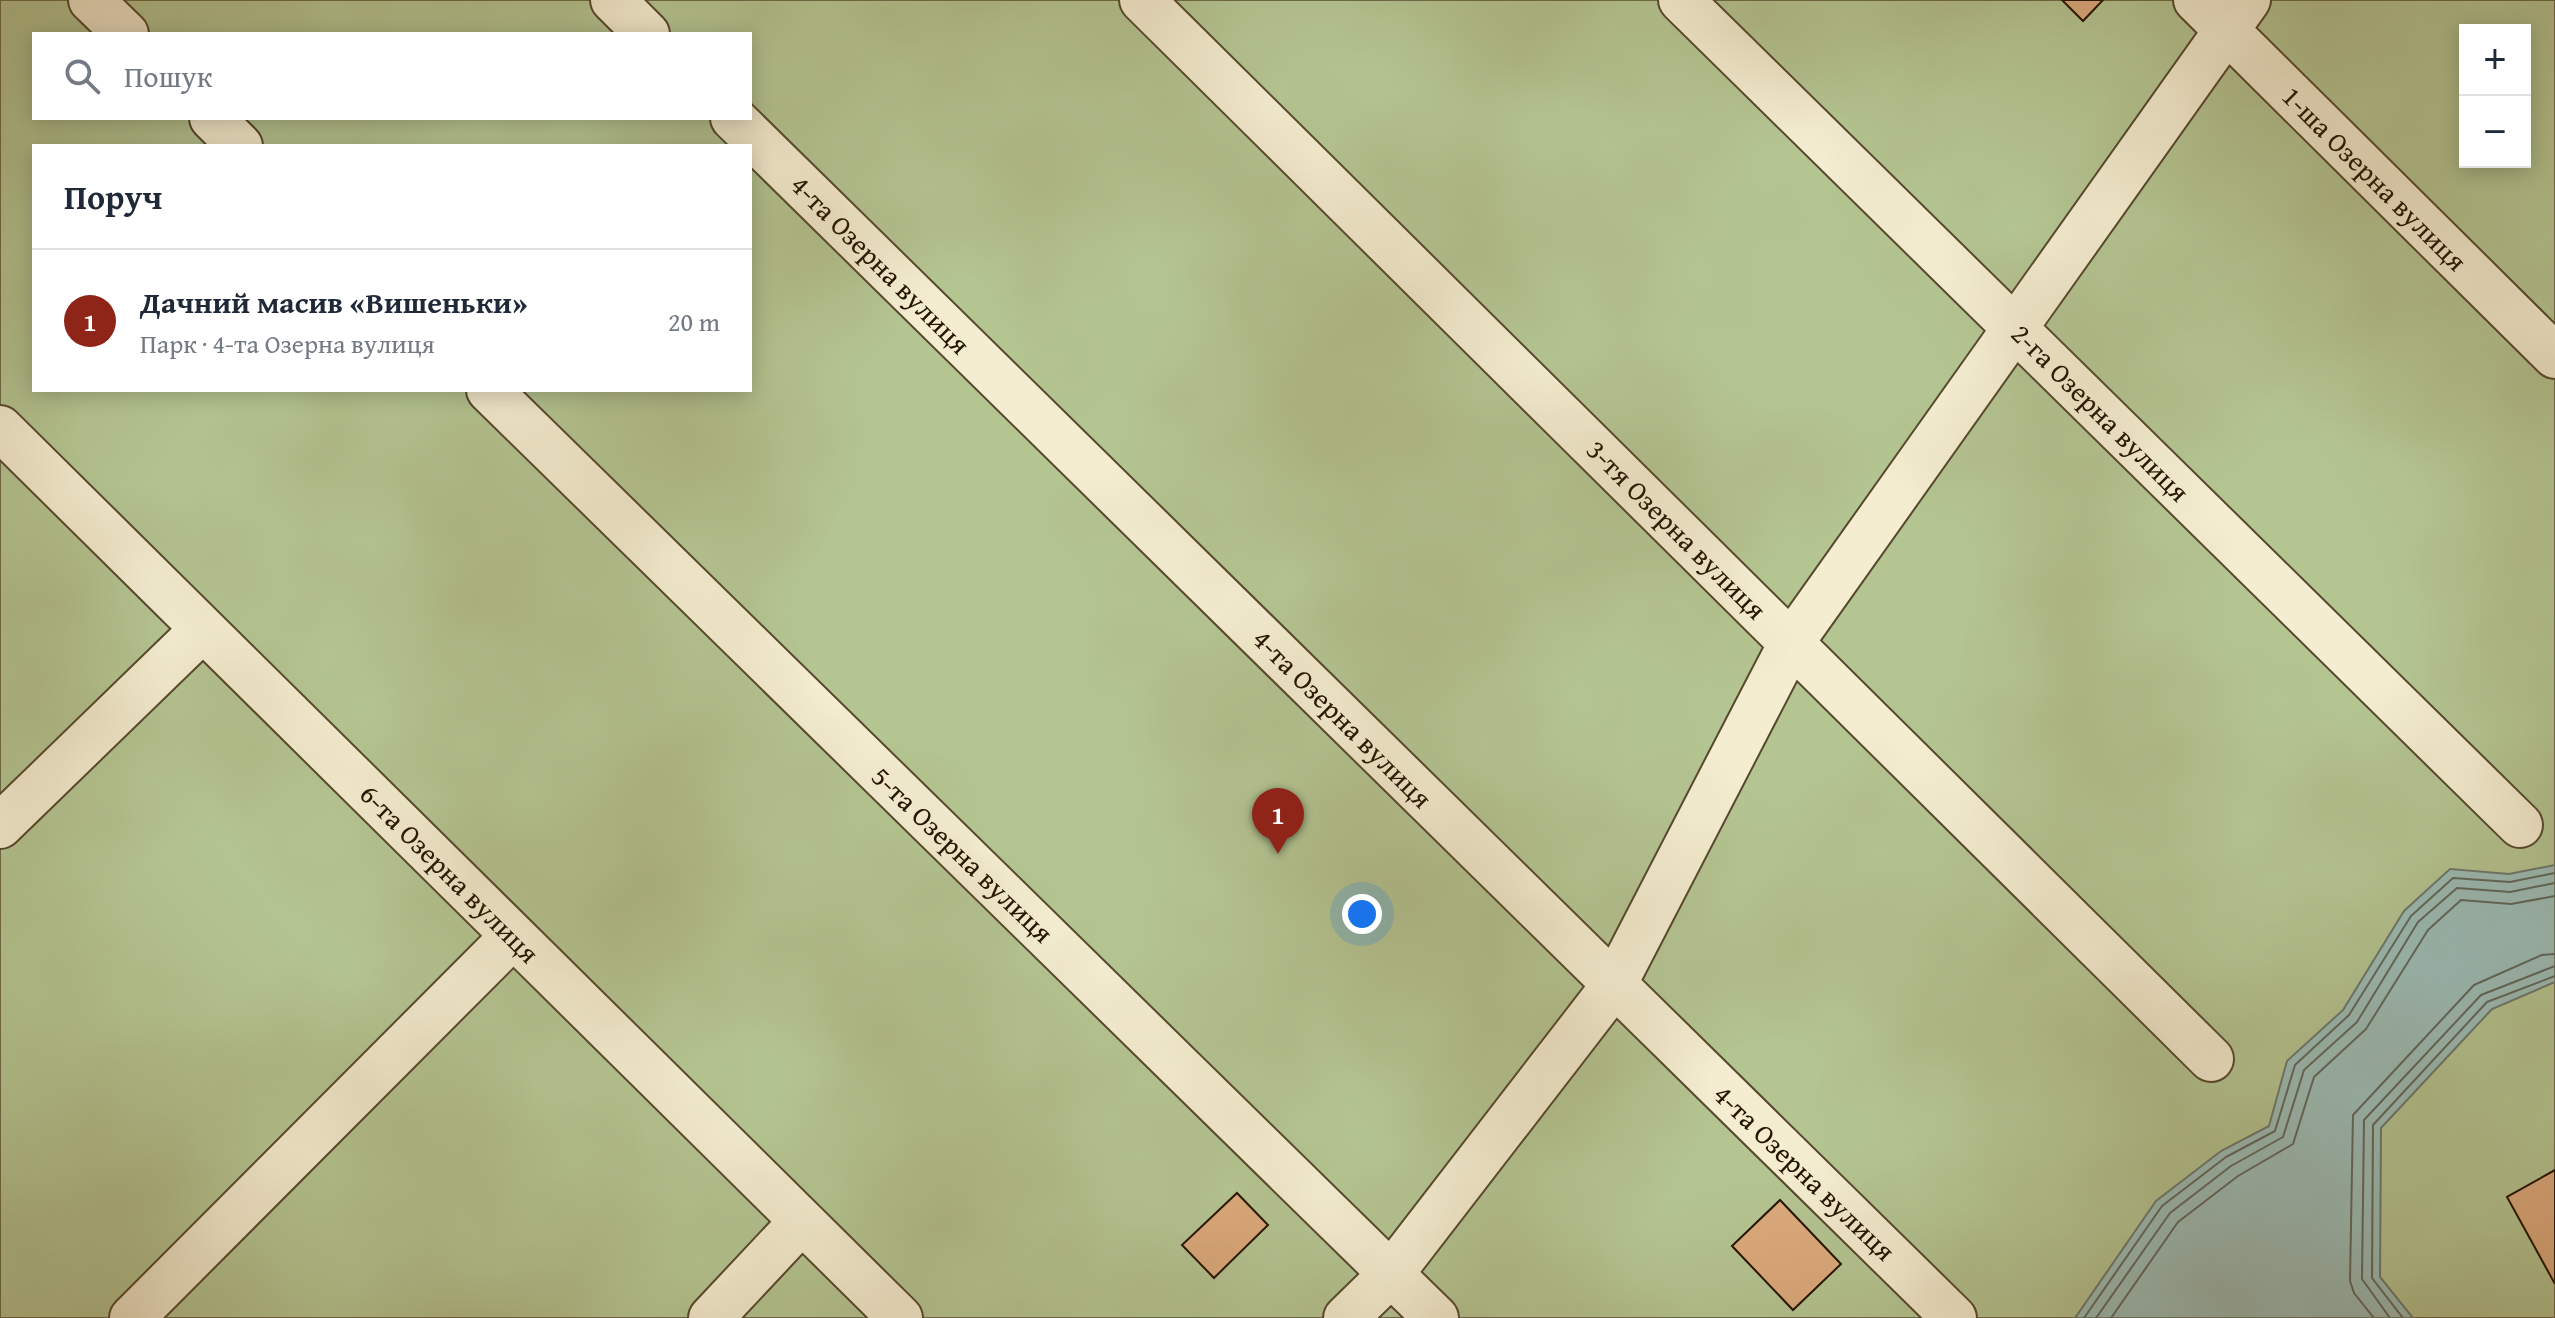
<!DOCTYPE html>
<html lang="uk">
<meta charset="utf-8">
<style>
:root{--surface:#fff;--page:#f2f2f3;--text:#1f2937;--muted:#747a83;--line:#e0e1e3;--accent:#8f2418}
body{margin:0;font-family:"Gentium Book Plus",serif;background:var(--page);color:var(--text)}
.controls{position:absolute;right:24px;top:24px;display:grid;overflow:hidden;border-radius:0px;box-shadow:0 4px 20px #0003}
.controls button{width:72px;height:72px;display:grid;place-items:center;padding:0;border:0;border-bottom:2px solid var(--line);background:var(--surface);color:var(--text);font:40px sans-serif}
.you{position:absolute;left:1362px;top:914px;width:28px;height:28px;margin:-20px;border:6px solid #fff;border-radius:50%;background:#1a73e8;box-shadow:0 0 0 12px #1a73e833}
.badge{display:grid;place-items:center;width:52px;height:52px;border-radius:50%;background:var(--accent);color:#fff;font-size:26px;font-weight:700}
.pin{position:absolute;translate:-50% -66px;filter:drop-shadow(0 2px 4px #0008)}
.pin::after{content:'';position:absolute;top:42px;width:28px;height:24px;background:inherit;clip-path:polygon(0 0,100% 0,50% 100%)}
.list{margin:0;padding:0;list-style:none}
h2{display:flex;justify-content:space-between;align-items:center;height:104px;margin:0;padding:0 32px;font-size:34px}
h2 small{font-size:26px;font-weight:400;color:var(--muted)}
.list li{display:grid;grid-template-columns:52px 1fr auto;gap:24px;align-items:center;box-sizing:border-box;height:144px;padding:0 32px;border-top:2px solid var(--line)}
.list b{display:block;font-size:30px;white-space:nowrap}
.list p{margin:0;font-size:26px;white-space:nowrap;color:var(--muted)}
.list em{font-size:26px;font-style:normal;color:var(--muted)}
.icon{flex:none;width:44px;height:44px;fill:none;stroke:currentColor;stroke-width:2;stroke-linecap:round;stroke-linejoin:round}
.map{position:relative;flex:none;width:2555px;height:1318px;overflow:hidden}
.search{position:absolute;background:var(--surface);box-shadow:0 4px 20px #0003;left:32px;top:32px;width:720px;height:88px;display:flex;align-items:center;gap:20px;box-sizing:border-box;padding:0 28px;border-radius:0px;color:var(--muted);font-size:30px}
.panel{position:absolute;background:var(--surface);box-shadow:0 4px 20px #0003;left:32px;top:144px;width:720px;height:248px;border-radius:0px}
.map>svg:first-child{display:block}
.green{fill:#b4c592;stroke:#6c6c49;stroke-width:2;fill-rule:evenodd}
.water{fill:#9cbdb7;stroke:#6c796e;stroke-width:2}
.lines{fill:none;stroke-linecap:round;stroke-linejoin:round}
.shore{stroke:#60685c;stroke-width:2}
.building{fill:#dbaa7d;stroke:#241400;stroke-width:2}
.minor-casing{stroke:#56482e;stroke-width:48}
.minor{stroke:#f4edd0;stroke-width:44}
.labels{text-anchor:middle;dominant-baseline:central;stroke-width:7;stroke-linejoin:round;paint-order:stroke}
.street-label{font-size:28px;fill:#241400;stroke:#f4edd0}
</style>
<div class="map">
<svg width="2555" height="1318" viewBox="0 0 2555 1318">
<rect width="100%" height="100%" fill="#eee3b7"/>
<filter id="stains"><feTurbulence type="fractalNoise" baseFrequency=".0025" numOctaves="4"/><feColorMatrix values="0 0 0 0 .2 0 0 0 0 .09 0 0 0 0 .02 0 0 0 .5 -.17"/></filter>
<radialGradient id="worn" r=".72"><stop offset=".6" stop-color="#630" stop-opacity="0"/><stop offset="1" stop-color="#630" stop-opacity=".3"/></radialGradient>
<path class="green" d="M0 0H2555V1318H0ZM2465 30H2525V162H2465ZM34 34H750V118H34ZM34 146H750V390H34Z"/>
<path class="water" d="M2555 865V982L2492 1009 2381 1128 2380 1277 2413 1318H2075L2156 1201 2221 1151 2269 1126 2287 1061 2343 1010 2404 911 2450 869 2509 874Z"/>
<g class="lines">
<path class="shore" d="M2084 1318 2162 1206 2226 1157 2275 1131 2295 1065 2349 1015 2411 916 2453 878 2510 882 2555 873
M2096 1318 2170 1213 2231 1166 2283 1137 2304 1070 2357 1022 2418 922 2457 888 2510 892 2555 883
M2111 1318 2178 1222 2238 1176 2293 1144 2314 1077 2366 1029 2428 930 2461 900 2511 904 2555 896
M2374 1318 2354 1293 2350 1281 2353 1115 2474 985 2542 955 2555 954
M2390 1318 2362 1279 2364 1120 2481 995 2555 966
M2403 1318 2372 1278 2373 1125 2487 1002 2555 976"/>
</g>
<path class="building" d="M2062 0H2103L2083 21Z
M2555 1170V1284L2507 1197Z
M1237 1193 1268 1225 1214 1278 1182 1245Z
M1780 1200 1841 1264 1793 1310 1732 1246Z"/>
<g class="lines">
<g class="minor-casing">
<path id="minor" d="M91 0 126 34
M613 0 647 34
M1142 0 2211 1059
M1681 0 2520 825
M2196 0 2555 356
M212 118 240 146
M733 118 1954 1318
M489 390 1436 1318
M0 428 900 1318
M0 826 203 629
M132 1318 513 936
M711 1318 802 1221
M1346 1318 1391 1274 1614 985 1791 643 2248 0"/>
</g>
<use href="#minor" class="minor"/>
</g>
<g class="labels">
<g class="street-label">
<text transform="translate(2375 178) rotate(45)">1-ша Озерна вулиця</text>
<text transform="translate(881 264) rotate(45)">4-та Озерна вулиця</text>
<text transform="translate(2101 412) rotate(45)">2-га Озерна вулиця</text>
<text transform="translate(1677 529) rotate(45)">3-тя Озерна вулиця</text>
<text transform="translate(1343 718) rotate(45)">4-та Озерна вулиця</text>
<text transform="translate(963 854) rotate(44)">5-та Озерна вулиця</text>
<text transform="translate(450 873) rotate(45)">6-та Озерна вулиця</text>
<text transform="translate(1805 1172) rotate(44)">4-та Озерна вулиця</text>
</g>
</g>
<rect width="100%" height="100%" filter="url(#stains)"/>
<rect width="100%" height="100%" fill="url(#worn)"/>
</svg>
<div class="controls">
<button>+</button>
<button>−</button>
</div>
<div class="you"></div>
<div class="pin badge" style="left:1278px;top:854px">1</div>
<div class="search"><svg class="icon" aria-label="search" viewBox="0 0 24 24"><circle cx="10" cy="10" r="6"/><path d="M15 15l6 6"/></svg>Пошук</div>
<section class="panel">
<h2>Поруч<small></small></h2>
<ul class="list">
<li><span class="badge">1</span><div><b>Дачний масив «Вишеньки»</b><p>Парк · 4-та Озерна вулиця</p></div><em>20 m</em></li>
</ul>
</section>
</div>
